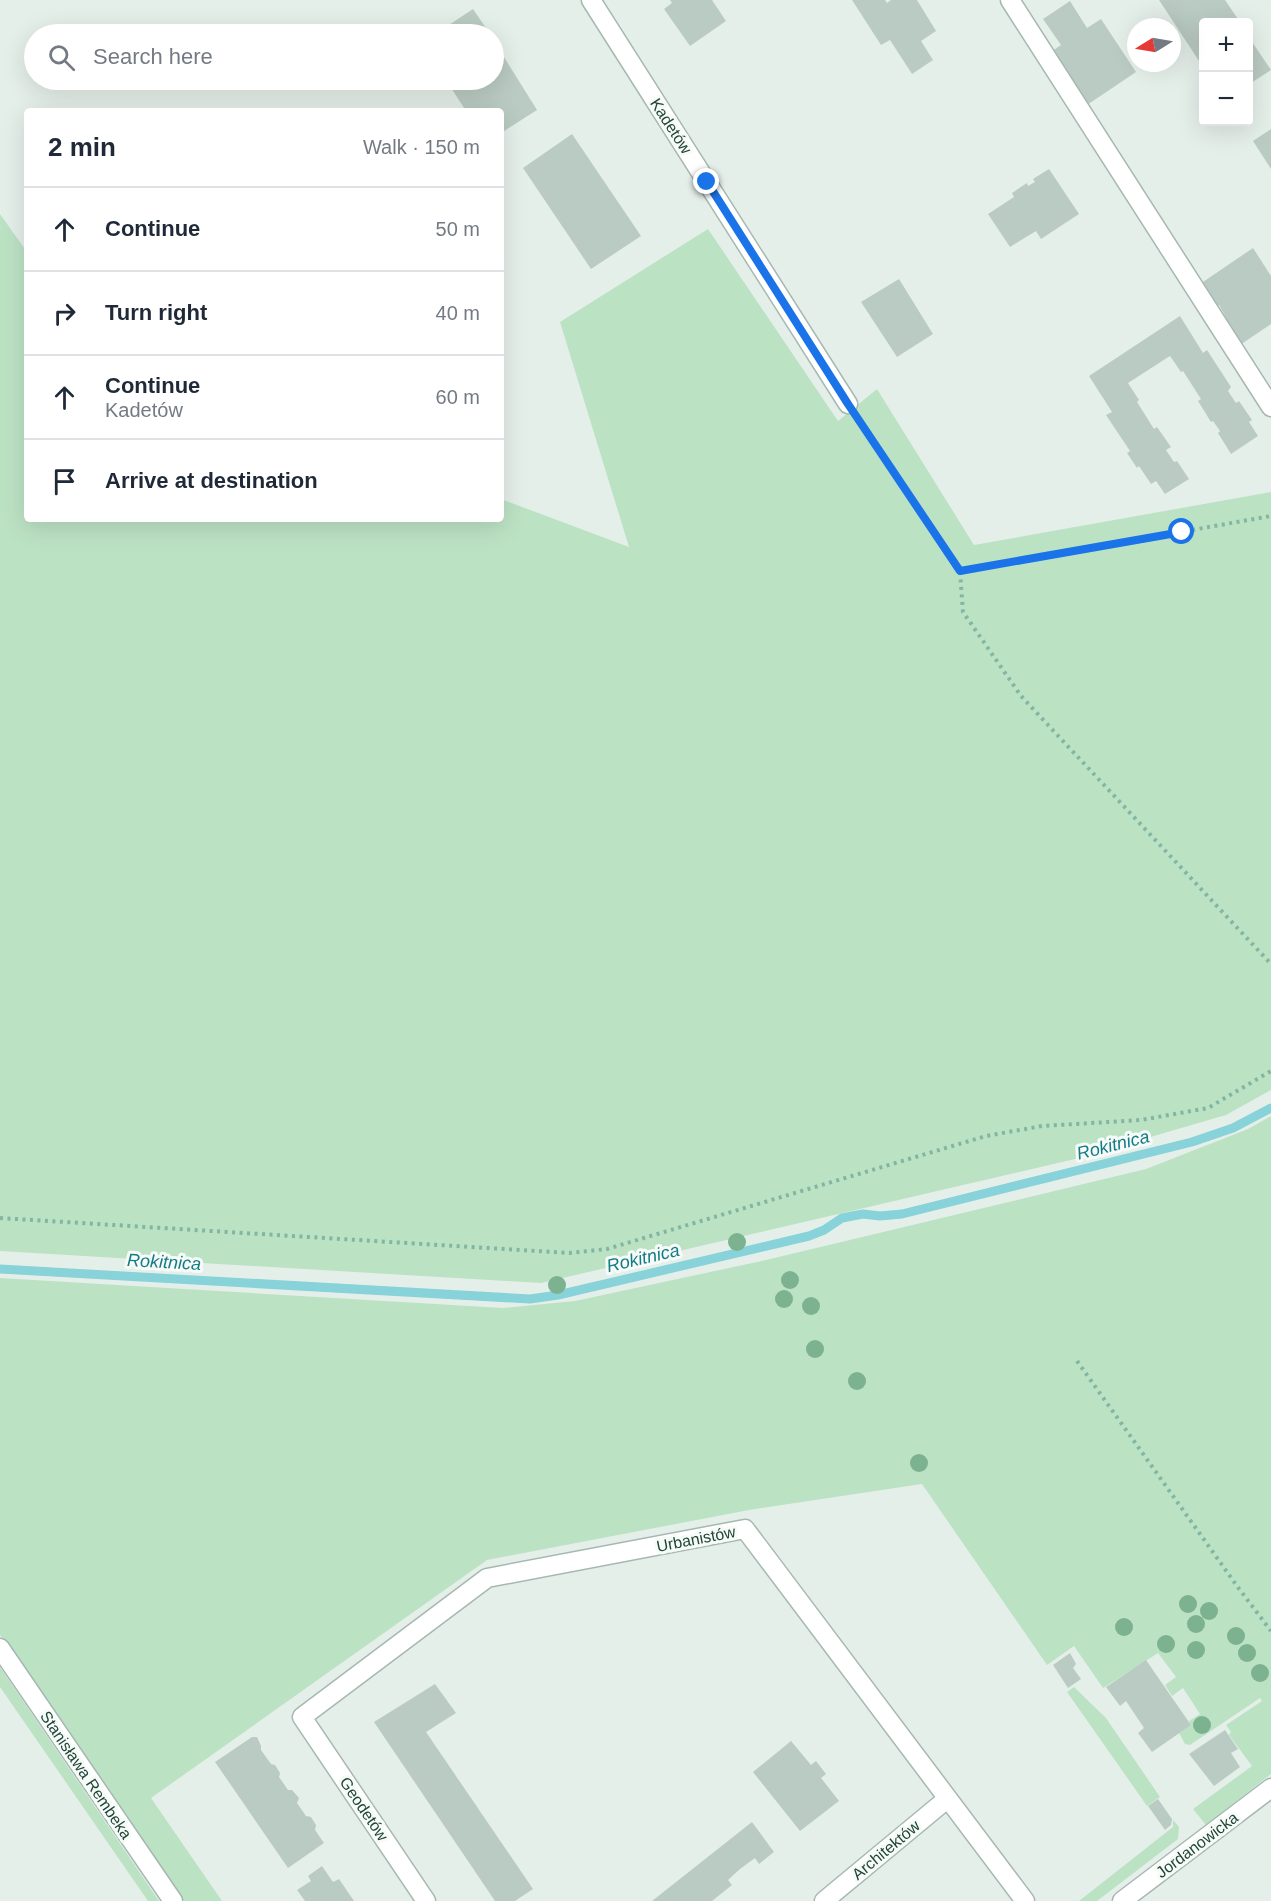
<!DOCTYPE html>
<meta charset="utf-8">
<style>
:root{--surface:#fff;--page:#f6f6f7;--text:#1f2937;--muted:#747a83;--line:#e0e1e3}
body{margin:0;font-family:Arial,sans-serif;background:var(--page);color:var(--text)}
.controls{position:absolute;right:18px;top:18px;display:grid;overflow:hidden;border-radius:6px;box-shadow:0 6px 24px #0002}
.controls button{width:54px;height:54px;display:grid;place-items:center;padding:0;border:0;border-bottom:2px solid var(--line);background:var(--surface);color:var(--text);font:30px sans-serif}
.compass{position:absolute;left:1127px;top:18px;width:54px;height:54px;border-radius:50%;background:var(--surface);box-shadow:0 6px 24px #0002;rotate:259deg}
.stop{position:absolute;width:18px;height:18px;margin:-14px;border:4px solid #1a73e8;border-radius:50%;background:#fff}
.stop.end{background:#1a73e8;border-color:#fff;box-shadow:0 2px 6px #0008}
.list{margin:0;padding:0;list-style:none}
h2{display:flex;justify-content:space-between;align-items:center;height:78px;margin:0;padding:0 24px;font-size:26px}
h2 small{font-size:20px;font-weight:400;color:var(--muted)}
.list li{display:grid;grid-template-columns:39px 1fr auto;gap:18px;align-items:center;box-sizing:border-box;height:84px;padding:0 24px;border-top:2px solid var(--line)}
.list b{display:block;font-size:22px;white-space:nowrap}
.list p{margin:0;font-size:20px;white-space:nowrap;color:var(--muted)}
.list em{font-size:20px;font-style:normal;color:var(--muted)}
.icon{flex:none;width:33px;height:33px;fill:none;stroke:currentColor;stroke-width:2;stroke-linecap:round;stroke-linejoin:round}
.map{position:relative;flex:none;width:1271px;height:1901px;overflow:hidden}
.search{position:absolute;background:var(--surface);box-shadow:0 6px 24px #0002;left:24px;top:24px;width:480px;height:66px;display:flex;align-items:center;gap:15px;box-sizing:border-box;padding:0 21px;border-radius:33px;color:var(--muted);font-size:22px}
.panel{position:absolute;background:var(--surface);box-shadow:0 6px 24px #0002;left:24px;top:108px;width:480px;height:414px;border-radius:6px}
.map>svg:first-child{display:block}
.green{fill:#bce2c4}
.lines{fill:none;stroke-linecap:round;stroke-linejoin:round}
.stream{stroke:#88d2d9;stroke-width:9}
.building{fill:#bacbc3}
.minor-casing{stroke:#a6b8b1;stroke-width:21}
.path{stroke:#82b6a3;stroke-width:4;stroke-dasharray:3 4.5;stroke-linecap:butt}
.minor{stroke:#fff;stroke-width:18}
.tree{fill:#7cb28f}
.route{stroke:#1a73e8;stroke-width:8}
.labels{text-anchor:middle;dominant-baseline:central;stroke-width:6;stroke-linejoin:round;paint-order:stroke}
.street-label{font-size:16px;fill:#214439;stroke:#f6fbf8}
.water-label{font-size:18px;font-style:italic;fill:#147b87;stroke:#f6fbf8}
</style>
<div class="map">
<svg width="1271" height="1901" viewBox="0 0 1271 1901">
<rect width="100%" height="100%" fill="#e5efea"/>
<path class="green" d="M0 214 27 252V519H501V499L629 547 560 322 708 229 838 421 877 389 974 545 1271 492V1090L1226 1115 1075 1159 541 1283 0 1251Z
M1271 1116V1774L1206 1825 1193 1809 1252 1766 1229 1735 1231 1732 1226 1725 1262 1701 1260 1698 1190 1745 1185 1744 1179 1733 1191 1725 1189 1721 1200 1714 1183 1688 1172 1696 1165 1685 1176 1677 1158 1653 1103 1688 1074 1646 1047 1665 922 1484 749 1510 487 1560 151 1798 222 1901H184L0 1635V1278L503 1308 575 1301 766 1260 1146 1169 1248 1129Z
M0 1667 159 1901H148L0 1687Z
M1074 1687 1106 1718 1160 1797 1147 1806 1067 1692Z
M1173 1820 1179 1827 1178 1839 1097 1901H1079L1173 1827Z"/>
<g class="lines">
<path class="stream" d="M0 1269 530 1299 558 1295 809 1236 824 1230 842 1218 863 1214 880 1216 902 1214 1192 1142 1233 1128 1271 1108"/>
</g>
<path class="building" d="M670 0H712L726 21 690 46 664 9 672 3Z
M852 0H885L887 3 891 0H917L936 31 921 41 933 60 912 74 890 40 881 45Z
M1159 0H1225L1240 22H1203V67Z
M1070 1 1087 28 1101 19 1136 72 1084 107 1048 54 1061 45 1043 19Z
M473 9 490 34H435Z
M1248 36 1271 70 1248 85Z
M494 41 537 110 501 133V111H466L446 80H494Z
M1271 129V169L1253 141Z
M572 134 641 236 591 269 523 168Z
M1049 169 1079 214 1041 239 1036 231 1010 247 988 214 1014 197 1012 193 1027 183 1028 186 1035 182 1033 179Z
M1253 248 1271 276V324L1240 345 1224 321 1227 319 1219 305 1215 307 1200 284Z
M899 279 933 334 897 357 861 302Z
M1180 316 1203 353 1207 350 1231 387 1228 391 1236 403 1239 401 1252 420 1249 422 1258 436 1231 454 1218 433 1220 431 1213 421 1211 422 1198 401 1201 399 1183 371 1181 372 1170 356 1128 383 1139 400 1137 402 1154 429 1157 427 1171 447 1166 450 1174 462 1177 461 1189 479 1165 494 1156 481 1151 484 1139 466 1137 468 1127 453 1130 451 1106 415 1112 412 1089 376Z
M1070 1653 1076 1664 1073 1668 1081 1679 1068 1688 1053 1665Z
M1146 1660 1191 1725 1152 1752 1138 1733 1144 1728 1126 1701 1120 1706 1106 1687Z
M435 1684 456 1713 426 1732 533 1889 515 1901H495L374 1722Z
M1225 1730 1238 1749 1231 1753 1240 1767 1214 1786 1189 1754Z
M252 1737H257L261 1746V1750L271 1764 275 1765 280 1773 279 1777 288 1790H292L299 1798 297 1803 306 1816 311 1817 316 1825 315 1830 324 1843 288 1868 215 1762Z
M791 1741 811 1765 816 1761 826 1774 821 1778 839 1801 800 1831 753 1772Z
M1158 1799 1172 1819 1171 1825 1165 1830 1148 1806Z
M752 1822 774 1852 759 1864 755 1858 740 1869 728 1880 732 1885 712 1901H652Z
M322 1866 333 1882 339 1879 354 1901H305L297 1890 311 1881 308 1876Z"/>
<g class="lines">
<g class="minor-casing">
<path id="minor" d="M591 0 848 404
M1010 0 1271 407
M0 1648 173 1901
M426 1901 302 1717 487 1578 745 1529 1025 1901
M824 1901 947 1799
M1122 1901 1271 1788"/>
</g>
<path class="path" d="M862 424 960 571 1271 516
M960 572 963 612 1021 696 1271 964
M0 1218 569 1253 607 1249 986 1136 1042 1126 1141 1120 1208 1108 1271 1071
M1077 1361 1237 1586 1271 1631"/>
<use href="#minor" class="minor"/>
</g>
<g class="tree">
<circle cx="737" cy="1242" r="9"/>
<circle cx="790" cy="1280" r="9"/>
<circle cx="557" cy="1285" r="9"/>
<circle cx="784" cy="1299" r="9"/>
<circle cx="811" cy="1306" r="9"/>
<circle cx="815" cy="1349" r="9"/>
<circle cx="857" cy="1381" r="9"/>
<circle cx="919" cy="1463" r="9"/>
<circle cx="1188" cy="1604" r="9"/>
<circle cx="1209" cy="1611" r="9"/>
<circle cx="1196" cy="1624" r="9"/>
<circle cx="1124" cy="1627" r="9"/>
<circle cx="1236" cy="1636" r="9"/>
<circle cx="1166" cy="1644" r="9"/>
<circle cx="1196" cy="1650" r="9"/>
<circle cx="1247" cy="1653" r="9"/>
<circle cx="1260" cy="1673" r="9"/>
<circle cx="1202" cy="1725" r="9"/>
</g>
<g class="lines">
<path class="route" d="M707 182 848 404 960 571 1182 532"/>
</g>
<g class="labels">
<g class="street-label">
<text transform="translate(671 126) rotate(57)">Kadetów</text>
<text transform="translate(696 1539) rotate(-11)">Urbanistów</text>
<text transform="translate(86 1775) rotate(56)">Stanisława Rembeka</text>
<text transform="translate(364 1809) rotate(56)">Geodetów</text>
<text transform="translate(1197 1845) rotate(-37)">Jordanowicka</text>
<text transform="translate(886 1850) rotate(-40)">Architektów</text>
</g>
<g class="water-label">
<text transform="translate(1113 1145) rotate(-14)">Rokitnica</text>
<text transform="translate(643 1258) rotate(-13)">Rokitnica</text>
<text transform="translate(164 1262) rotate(3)">Rokitnica</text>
</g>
</g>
</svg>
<div class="controls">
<button>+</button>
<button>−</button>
</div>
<svg class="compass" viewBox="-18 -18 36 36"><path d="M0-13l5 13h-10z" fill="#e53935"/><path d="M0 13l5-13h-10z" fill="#747a83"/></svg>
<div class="stop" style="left:1182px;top:532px"></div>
<div class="stop end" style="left:707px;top:182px"></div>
<div class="search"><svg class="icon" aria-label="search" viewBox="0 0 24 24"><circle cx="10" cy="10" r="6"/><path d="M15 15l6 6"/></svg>Search here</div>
<section class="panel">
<h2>2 min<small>Walk · 150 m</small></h2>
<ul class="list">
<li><svg class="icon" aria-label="ahead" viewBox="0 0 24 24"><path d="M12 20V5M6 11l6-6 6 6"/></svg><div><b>Continue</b></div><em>50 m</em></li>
<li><svg class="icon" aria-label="right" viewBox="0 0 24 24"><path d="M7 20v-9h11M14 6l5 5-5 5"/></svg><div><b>Turn right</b></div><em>40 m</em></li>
<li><svg class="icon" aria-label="ahead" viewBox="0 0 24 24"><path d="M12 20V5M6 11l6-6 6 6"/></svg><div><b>Continue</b><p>Kadetów</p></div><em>60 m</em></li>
<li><svg class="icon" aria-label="arrive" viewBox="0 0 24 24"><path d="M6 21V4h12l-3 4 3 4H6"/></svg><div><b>Arrive at destination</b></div></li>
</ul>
</section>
</div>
